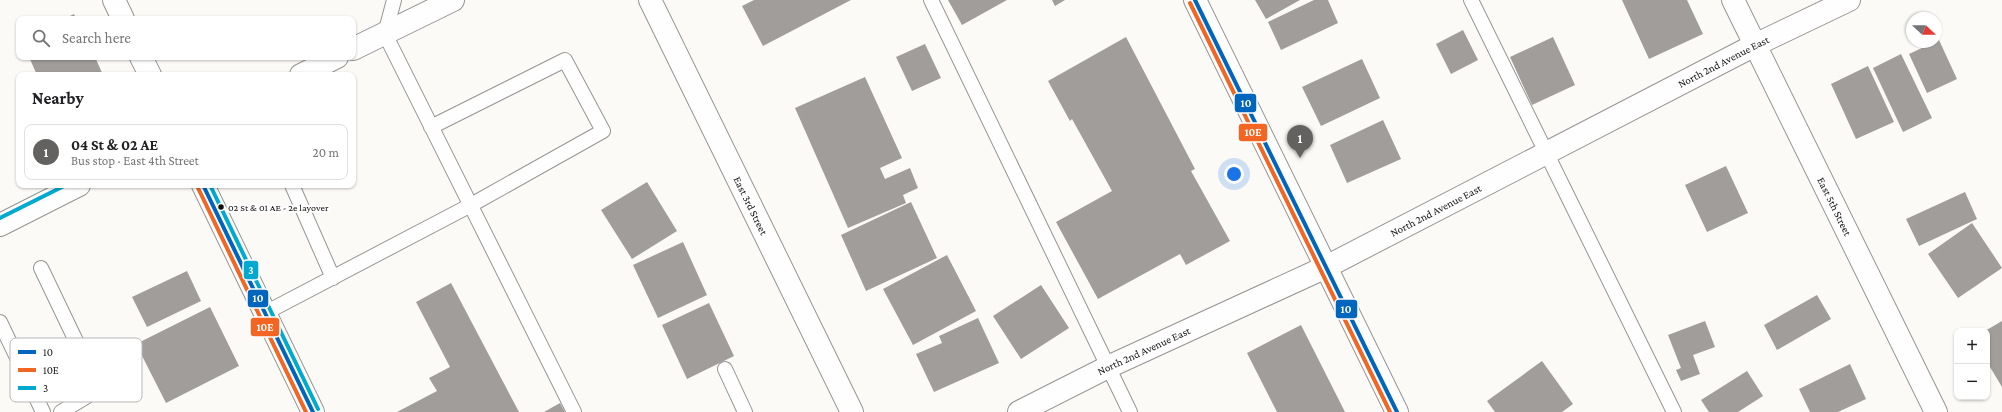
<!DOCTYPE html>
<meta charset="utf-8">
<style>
:root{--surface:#fff;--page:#f6f6f6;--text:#202124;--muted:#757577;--line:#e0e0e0;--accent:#636260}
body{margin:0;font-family:"Crimson Pro",serif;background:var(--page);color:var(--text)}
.controls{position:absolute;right:12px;bottom:12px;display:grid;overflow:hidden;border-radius:8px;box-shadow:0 1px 3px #0004}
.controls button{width:36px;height:36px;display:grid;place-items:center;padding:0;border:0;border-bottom:1px solid var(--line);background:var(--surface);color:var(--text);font:20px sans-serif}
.compass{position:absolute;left:1906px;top:12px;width:36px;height:36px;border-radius:50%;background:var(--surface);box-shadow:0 1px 3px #0004;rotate:112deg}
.you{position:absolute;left:1234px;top:174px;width:14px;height:14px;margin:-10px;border:3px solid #fff;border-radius:50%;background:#1a73e8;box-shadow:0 0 0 6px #1a73e833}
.badge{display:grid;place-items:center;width:26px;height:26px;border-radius:50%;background:var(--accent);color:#fff;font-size:13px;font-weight:700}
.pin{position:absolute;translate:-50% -33px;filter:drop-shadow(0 1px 2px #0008)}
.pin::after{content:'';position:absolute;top:21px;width:14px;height:12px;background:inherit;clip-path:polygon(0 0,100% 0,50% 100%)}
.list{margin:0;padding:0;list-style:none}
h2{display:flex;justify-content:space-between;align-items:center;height:52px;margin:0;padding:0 16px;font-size:17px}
h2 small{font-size:13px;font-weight:400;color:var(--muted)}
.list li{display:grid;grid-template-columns:26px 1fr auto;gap:12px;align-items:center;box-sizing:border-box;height:56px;margin:0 8px 8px;padding:0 8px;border:1px solid var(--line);border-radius:8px}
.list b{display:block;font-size:15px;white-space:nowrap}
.list p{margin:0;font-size:13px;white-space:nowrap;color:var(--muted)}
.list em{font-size:13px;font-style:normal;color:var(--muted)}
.icon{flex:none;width:22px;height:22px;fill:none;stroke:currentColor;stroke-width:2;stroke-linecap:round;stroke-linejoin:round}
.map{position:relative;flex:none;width:2002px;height:412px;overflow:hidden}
.search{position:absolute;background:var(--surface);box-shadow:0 1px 3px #0004;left:16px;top:16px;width:340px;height:44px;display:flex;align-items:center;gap:10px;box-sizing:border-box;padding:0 14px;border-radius:8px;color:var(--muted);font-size:15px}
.panel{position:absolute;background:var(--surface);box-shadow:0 1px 3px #0004;left:16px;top:72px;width:340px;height:116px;border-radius:8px}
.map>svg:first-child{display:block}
.building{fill:#a09d9b}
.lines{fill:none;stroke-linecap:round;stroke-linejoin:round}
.service-casing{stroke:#969594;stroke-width:16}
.minor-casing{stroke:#969594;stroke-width:24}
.tertiary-casing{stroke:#969594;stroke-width:24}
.service{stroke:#fffefe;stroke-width:14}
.minor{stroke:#fffefe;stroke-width:22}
.tertiary{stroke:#fffefe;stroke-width:22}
.bus-1-casing{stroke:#fff;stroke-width:7}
.bus-2-casing{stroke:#fff;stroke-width:7}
.bus-3-casing{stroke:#fff;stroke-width:7}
.bus-1{stroke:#0065bd;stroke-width:4}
.bus-2{stroke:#f26522;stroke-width:4}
.bus-3{stroke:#00a9ce;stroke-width:4}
.bus-dot{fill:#101010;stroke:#fff;stroke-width:1.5}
.labels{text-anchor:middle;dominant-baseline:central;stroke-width:4;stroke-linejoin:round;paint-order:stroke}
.bus-label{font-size:10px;fill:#101010;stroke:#fff;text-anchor:start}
.street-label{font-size:11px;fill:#101010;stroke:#fff}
.key{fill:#fff;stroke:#b7b7b7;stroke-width:1}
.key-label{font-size:11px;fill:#101010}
.line-badge{stroke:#fff;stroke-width:1.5}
.badge-label{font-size:11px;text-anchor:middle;font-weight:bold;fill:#fff}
</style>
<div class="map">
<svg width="2002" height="412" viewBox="0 0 2002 412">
<rect width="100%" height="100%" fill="#fcfaf6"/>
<path class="building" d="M754 0H851L763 46 742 6Z
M948 0H1007L962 25Z
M1052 0H1065L1055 6Z
M1255 0H1300L1266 19Z
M1314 0H1328L1338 23 1281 50 1268 22Z
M1622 0H1687L1703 34 1649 59Z
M74 14 76 19H64Z
M1463 30 1478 60 1451 74 1436 44Z
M1126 37 1195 169 1191 171 1230 241 1186 265 1180 254 1098 299 1056 222 1112 191 1072 119 1070 121 1048 81Z
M1553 37 1575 85 1532 105 1510 57Z
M1939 40 1957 79 1927 93 1909 54Z
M925 44 941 78 912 91 896 57Z
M1901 54 1932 118 1903 132 1873 68Z
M29 57H95L103 75H37Z
M1362 59 1380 98 1321 126 1302 87Z
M1868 66 1894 122 1856 139 1831 84Z
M865 77 902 158 880 168 885 179 910 168 918 188 903 195 906 203 848 228 795 108Z
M1383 120 1401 159 1347 183 1330 145Z
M1726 166 1748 213 1707 232 1685 185Z
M647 182 677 231 632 259 601 210Z
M1965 192 1977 219 1919 246 1906 219Z
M911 202 937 258 866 291 841 235Z
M1972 223 2002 268 1958 298 1928 254Z
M683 242 707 295 658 318 633 265Z
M947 255 976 311 913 345 883 289Z
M187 271 201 301 147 327 132 297Z
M451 283 519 412H397L437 391 429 378 450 367 416 302Z
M1041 285 1069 328 1021 359 993 316Z
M1817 295 1831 319 1777 350 1764 325Z
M709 303 734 356 687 379 662 325Z
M210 307 239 366 166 403 136 344Z
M978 318 999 363 934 392 916 354 942 343 939 336Z
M1705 321 1715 347 1693 355 1700 374 1681 381 1676 370 1681 368 1668 335Z
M2002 321V387L1987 362V331H1985Z
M1301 325 1345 412H1277L1247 353Z
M1542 361 1573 404 1562 412H1495L1487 401Z
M1850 364 1866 399 1838 412H1810L1799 389Z
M1747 371 1763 396 1738 412H1709L1701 400Z
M560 403 565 412H544Z"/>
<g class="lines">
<g class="service-casing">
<path id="service" d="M394 0 385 34 574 412
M931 0 1130 412
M1471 0 1674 412
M292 185 333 278
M41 268 99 389 61 412
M265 313 471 205 603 131 565 60 431 127
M0 322 43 412
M725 369 745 412"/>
</g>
<g class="minor-casing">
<g id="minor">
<path id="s1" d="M1733 0 1936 412"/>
<path d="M353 49 453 0"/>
<path d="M301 75 337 57"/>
<path d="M0 225 79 185"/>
<path id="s2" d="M1019 412 1108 367 1326 267 1755 45 1849 0"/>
</g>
</g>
<g class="tertiary-casing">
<g id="tertiary">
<path d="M114 0 123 19"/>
<path id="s3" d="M650 0 852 412"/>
<path d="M1195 0 1397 412"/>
<path d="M141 57 150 75"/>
<path d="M203 185 313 412"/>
</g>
</g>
<use href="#service" class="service"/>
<use href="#minor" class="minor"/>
<use href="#tertiary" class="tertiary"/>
<g class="bus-1-casing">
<path id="bus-1" d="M1195 0 1397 412
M203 185 313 412"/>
</g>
<g class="bus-2-casing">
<path id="bus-2" d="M1190 3 1390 412
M198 188 306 412"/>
</g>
<g class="bus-3-casing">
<path id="bus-3" d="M210 185 318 409
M0 218 66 185"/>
</g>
<use href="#bus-1" class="bus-1"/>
<use href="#bus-2" class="bus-2"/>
<use href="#bus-3" class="bus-3"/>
</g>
<circle class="bus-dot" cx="221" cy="207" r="3.5"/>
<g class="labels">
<g class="bus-label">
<text x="228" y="207">02 St &amp; 01 AE - 2e layover</text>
</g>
<g class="street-label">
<text stroke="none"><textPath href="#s2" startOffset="787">North 2nd Avenue East</textPath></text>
<text stroke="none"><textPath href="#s3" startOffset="229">East 3rd Street</textPath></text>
<text stroke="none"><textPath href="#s1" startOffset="230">East 5th Street</textPath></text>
<text stroke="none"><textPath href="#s2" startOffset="463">North 2nd Avenue East</textPath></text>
<text stroke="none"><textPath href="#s2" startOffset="139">North 2nd Avenue East</textPath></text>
</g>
</g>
<rect x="10" y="338" width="132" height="64" rx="6" class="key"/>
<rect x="18" y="350" width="18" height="4" fill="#0065bd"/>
<rect x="18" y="368" width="18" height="4" fill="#f26522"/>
<rect x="18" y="386" width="18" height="4" fill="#00a9ce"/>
<g class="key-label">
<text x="43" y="356">10</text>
<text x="43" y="374">10E</text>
<text x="43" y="392">3</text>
</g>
<g class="line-badge">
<rect x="1234" y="93" width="23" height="20" rx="4" fill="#0065bd"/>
<rect x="1238" y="123" width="30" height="19" rx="4" fill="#f26522"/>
<rect x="243" y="260" width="16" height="20" rx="4" fill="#00a9ce"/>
<rect x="247" y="289" width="22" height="19" rx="4" fill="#0065bd"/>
<rect x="1335" y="299" width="23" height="20" rx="4" fill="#0065bd"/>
<rect x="250" y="317" width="30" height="20" rx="4" fill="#f26522"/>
</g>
<g class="badge-label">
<text x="1246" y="107">10</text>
<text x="1253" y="136">10E</text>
<text x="251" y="274">3</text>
<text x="258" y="302">10</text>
<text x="1346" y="313">10</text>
<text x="265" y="331">10E</text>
</g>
</svg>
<div class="controls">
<button>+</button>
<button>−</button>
</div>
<svg class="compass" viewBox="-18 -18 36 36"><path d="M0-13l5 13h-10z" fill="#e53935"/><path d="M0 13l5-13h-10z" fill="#757577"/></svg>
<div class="you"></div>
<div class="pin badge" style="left:1300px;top:158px">1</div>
<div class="search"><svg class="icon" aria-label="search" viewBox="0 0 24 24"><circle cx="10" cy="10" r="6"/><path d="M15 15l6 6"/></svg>Search here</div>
<section class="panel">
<h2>Nearby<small></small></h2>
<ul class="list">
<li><span class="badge">1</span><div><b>04 St &amp; 02 AE</b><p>Bus stop · East 4th Street</p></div><em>20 m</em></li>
</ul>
</section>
</div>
